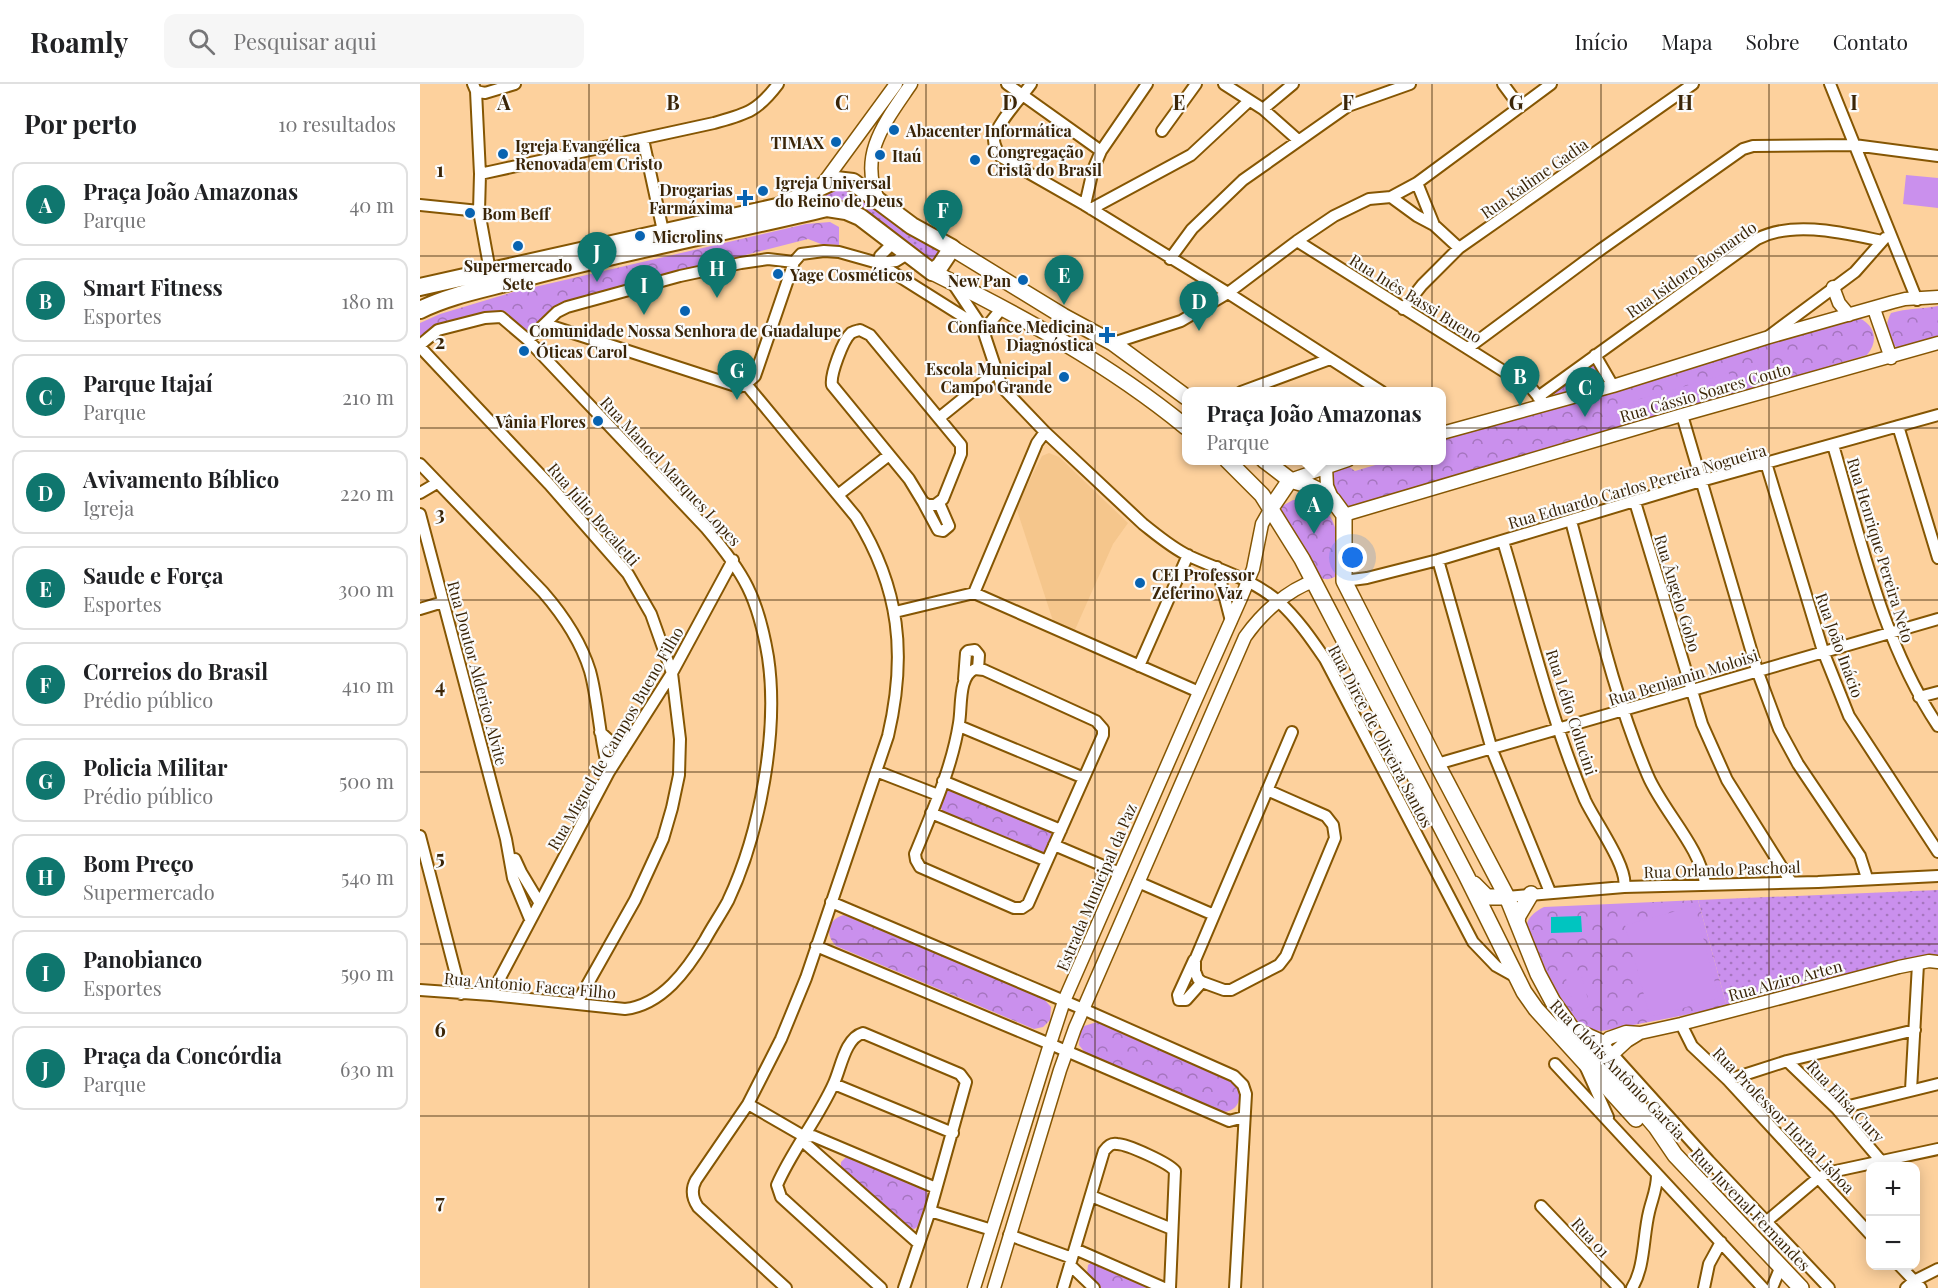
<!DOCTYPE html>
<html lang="pt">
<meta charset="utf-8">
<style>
:root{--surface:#fff;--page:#f6f6f6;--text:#202124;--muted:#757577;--line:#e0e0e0;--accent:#0f766e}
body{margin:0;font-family:"Playfair Display",serif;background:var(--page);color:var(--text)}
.controls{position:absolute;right:18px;bottom:18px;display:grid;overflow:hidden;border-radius:12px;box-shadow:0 3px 15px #0003}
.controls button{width:54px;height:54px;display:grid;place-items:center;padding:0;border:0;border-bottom:2px solid var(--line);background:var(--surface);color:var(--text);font:30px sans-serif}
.you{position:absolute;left:933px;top:474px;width:21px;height:21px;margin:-15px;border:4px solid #fff;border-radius:50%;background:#1a73e8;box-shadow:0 0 0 9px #1a73e833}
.badge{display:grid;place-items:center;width:39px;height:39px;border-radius:50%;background:var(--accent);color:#fff;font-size:20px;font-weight:700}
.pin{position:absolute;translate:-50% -50px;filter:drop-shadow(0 2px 3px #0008)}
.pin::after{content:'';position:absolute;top:32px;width:21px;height:18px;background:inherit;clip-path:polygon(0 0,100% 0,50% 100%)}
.popup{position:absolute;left:762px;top:303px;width:264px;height:78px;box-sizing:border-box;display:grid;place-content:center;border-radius:12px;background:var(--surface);filter:drop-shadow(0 2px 4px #0005);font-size:20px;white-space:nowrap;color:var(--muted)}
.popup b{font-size:22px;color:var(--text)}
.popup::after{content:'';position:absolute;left:50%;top:100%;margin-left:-12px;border:12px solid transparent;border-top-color:var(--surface)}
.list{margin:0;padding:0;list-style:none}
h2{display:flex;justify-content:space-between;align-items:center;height:78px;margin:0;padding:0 24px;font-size:26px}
h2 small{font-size:20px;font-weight:400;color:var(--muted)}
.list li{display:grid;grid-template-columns:39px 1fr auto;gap:18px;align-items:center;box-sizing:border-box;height:84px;margin:0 12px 12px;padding:0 12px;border:2px solid var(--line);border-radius:12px}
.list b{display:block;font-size:22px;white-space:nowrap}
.list p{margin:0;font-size:20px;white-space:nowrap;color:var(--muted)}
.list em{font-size:20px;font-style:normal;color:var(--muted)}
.icon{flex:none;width:33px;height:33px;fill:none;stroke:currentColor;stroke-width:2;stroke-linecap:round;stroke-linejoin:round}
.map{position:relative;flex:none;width:1518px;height:1204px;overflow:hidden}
header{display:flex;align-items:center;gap:36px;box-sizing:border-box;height:84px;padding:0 30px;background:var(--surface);border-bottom:2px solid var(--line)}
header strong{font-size:28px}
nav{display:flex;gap:33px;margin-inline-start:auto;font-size:21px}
.search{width:420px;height:54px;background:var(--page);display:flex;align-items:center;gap:15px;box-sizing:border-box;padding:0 21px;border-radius:12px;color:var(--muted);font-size:22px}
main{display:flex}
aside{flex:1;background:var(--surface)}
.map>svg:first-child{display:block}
.built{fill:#f5c68c}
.grass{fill:url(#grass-dots)}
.forest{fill:url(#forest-crowns)}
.pitch{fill:#ca90ed}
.water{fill:#00c5c0}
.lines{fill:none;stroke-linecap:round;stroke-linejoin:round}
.minor-casing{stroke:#855603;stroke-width:14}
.tertiary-casing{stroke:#855603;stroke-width:15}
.secondary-casing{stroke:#855603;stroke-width:18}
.primary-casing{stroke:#855603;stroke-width:20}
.minor{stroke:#fff;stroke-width:10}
.tertiary{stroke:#fff;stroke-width:12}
.secondary{stroke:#fff;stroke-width:15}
.primary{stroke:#fff;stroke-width:16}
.grid{fill:none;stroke:#3a2508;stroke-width:1.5;stroke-opacity:0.55}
.poi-dot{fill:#0863b1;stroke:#fbfbfb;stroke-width:2}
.labels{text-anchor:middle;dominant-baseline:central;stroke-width:4.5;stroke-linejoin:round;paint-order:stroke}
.poi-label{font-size:16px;font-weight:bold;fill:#3a2508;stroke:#fbfbfb;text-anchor:start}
.street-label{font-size:16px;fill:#3a2508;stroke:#fbfbfb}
.grid-label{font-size:20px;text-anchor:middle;font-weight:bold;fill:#3a2508;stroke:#fbfbfb;stroke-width:4.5;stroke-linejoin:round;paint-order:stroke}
</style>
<header>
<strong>Roamly</strong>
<div class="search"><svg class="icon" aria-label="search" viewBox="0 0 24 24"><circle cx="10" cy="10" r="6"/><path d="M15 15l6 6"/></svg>Pesquisar aqui</div>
<nav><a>Início</a><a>Mapa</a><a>Sobre</a><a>Contato</a></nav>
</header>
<main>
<aside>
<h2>Por perto<small>10 resultados</small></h2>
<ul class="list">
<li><span class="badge">A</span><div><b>Praça João Amazonas</b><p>Parque</p></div><em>40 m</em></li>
<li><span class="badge">B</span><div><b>Smart Fitness</b><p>Esportes</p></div><em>180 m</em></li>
<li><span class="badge">C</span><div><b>Parque Itajaí</b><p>Parque</p></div><em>210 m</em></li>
<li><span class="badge">D</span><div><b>Avivamento Bíblico</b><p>Igreja</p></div><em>220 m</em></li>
<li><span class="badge">E</span><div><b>Saude e Força</b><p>Esportes</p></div><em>300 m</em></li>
<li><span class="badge">F</span><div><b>Correios do Brasil</b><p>Prédio público</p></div><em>410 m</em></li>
<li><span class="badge">G</span><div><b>Policia Militar</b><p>Prédio público</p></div><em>500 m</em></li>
<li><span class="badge">H</span><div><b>Bom Preço</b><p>Supermercado</p></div><em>540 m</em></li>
<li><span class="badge">I</span><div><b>Panobianco</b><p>Esportes</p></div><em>590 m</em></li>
<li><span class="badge">J</span><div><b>Praça da Concórdia</b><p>Parque</p></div><em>630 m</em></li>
</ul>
</aside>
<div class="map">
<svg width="1518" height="1204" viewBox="0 0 1518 1204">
<defs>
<pattern id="grass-dots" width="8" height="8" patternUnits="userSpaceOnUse" patternTransform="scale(1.5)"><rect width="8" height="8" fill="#ca90ed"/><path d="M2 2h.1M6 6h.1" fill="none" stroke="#a575be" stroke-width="1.8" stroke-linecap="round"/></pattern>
<pattern id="forest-crowns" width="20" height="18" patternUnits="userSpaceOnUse" patternTransform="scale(1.5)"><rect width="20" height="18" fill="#ca90ed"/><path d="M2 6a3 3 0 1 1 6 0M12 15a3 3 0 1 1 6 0" fill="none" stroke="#a575be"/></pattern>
</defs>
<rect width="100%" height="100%" fill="#fdd19d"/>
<path class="built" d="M629 369 639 373 708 439 693 460 654 548 634 540 596 423 622 372Z"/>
<path class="grass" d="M421 99 519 166 521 172 515 179 505 177 405 117 401 112 402 106Z
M1518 806V872L1496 873 1307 923 1278 816Z"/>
<path class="forest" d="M410 138 419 143V161L401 160 388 155 146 217 139 220 128 233 109 249 103 245 85 227 20 240 0 255V239L20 230 93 208 386 140Z
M1518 222V256L1482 267C1467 259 1463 244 1471 229 1487 224 1502 225 1518 222Z
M1436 233C1454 239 1460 256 1447 271L933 424 927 423C914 406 898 390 928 382L935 387 969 377 1022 376V353Z
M1177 278 1187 296 1138 311 1133 310 1135 304Z
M873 416C922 418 918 453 918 491 911 495 907 497 900 493L861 432 862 422Z
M532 705 629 745 633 753 628 766 621 769 524 729 519 721 525 707Z
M1278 816 1307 923 1182 947C1171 946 1162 943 1154 933 1146 924 1106 858 1106 848 1105 835 1114 828 1124 823Z
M424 831 623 914 631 923 630 936 623 943 614 945 416 862C404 850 408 835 424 831Z
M677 938 812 998C824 1009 821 1027 803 1028L666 970 659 961 660 949 664 942Z
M426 1073 505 1104C512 1114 503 1131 499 1142L494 1145 488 1144 421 1084V1078Z
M672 1178 676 1179 733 1204H681L667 1190 668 1181Z"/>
<path class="pitch" d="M1486 91 1518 94V124L1483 120Z
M1351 277 1357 296 1326 306 1320 286Z
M1309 289 1316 312 1258 328 1252 306Z
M1246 307 1253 328 1219 338 1213 317Z
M1275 822 1299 914 1230 933 1205 841Z
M1160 886 1170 923 1155 927 1145 891Z"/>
<path class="water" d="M1161 832 1162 848 1131 849V833Z"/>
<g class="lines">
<g class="minor-casing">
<path id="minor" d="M53 0 56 7 60 90 59 127 70 187
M587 0 681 67
M611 0C602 13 575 41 574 56 574 62 578 68 581 73L665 121 808 209 962 308
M804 0 843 25 878 56
M1083 0 1100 23
M1410 0 1497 216
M56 7 65 9 95 0
M843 25 873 0
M742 47 776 0
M223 55 243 147
M60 90 294 39C326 30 337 28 358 0
M997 99 1014 141
M971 113 997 132 1014 141 1039 164
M0 121 59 127
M665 121 673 86 681 67 727 0
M671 125 771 71 829 17
M877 157 1112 305 1122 317
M750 175 772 145 823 96 928 22 990 0
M458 179 476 177 489 169
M458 179 460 172 474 158
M534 201 562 243 582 303 625 348 723 440C737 451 752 464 769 472 799 486 833 495 859 518 877 534 892 556 905 575L1053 858 1076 882 1094 892
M983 225 1002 201 1039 164 1273 0
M125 240 319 303 326 300 335 292 374 178 381 170 404 167 419 168 458 179 558 242
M562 243 569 240 582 224
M440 246 450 251 541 361V370L523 415 515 421H508L503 418 489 395 412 301C410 291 423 256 431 249 435 247 436 247 440 246Z
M1349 252 1435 188 1465 154
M108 256 137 228 147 223 260 192 321 179 348 175 374 178
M693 259 761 237 808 209 877 157 914 132 949 115 971 113 997 99 1131 0
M0 261 18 246 65 234 81 233 108 256 286 444C324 489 338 513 348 573 359 647 340 749 308 817 301 830 292 843 285 856 267 886 242 921 205 925L71 911 0 906
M0 263 129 400 208 490 231 530 252 589 260 655 259 691 252 724 243 755 215 816 157 919
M1048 264 1180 166 1323 65 1333 62 1434 61 1518 72
M1175 271 1193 302
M326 300 436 433C480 504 487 571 468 652L386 894 361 955 328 1020 276 1096C271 1105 272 1114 278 1123L366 1204
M821 308 910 275
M1118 313 1337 155C1373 136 1424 149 1462 157
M1262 331 1337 586 1359 645 1378 680 1440 772 1447 794
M519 334 576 288
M1478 342 1518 474
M1413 361C1441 456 1462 558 1518 642
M1346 379 1403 567 1429 632 1518 768
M0 380 123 508C143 531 161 558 170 587 179 620 179 655 189 688
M0 409 17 399
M418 411 469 371
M503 418 518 446 523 447 529 442 519 419
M1215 418 1282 640 1307 696 1371 798
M0 430 86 755 93 794 110 835
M1151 437C1174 522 1193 610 1228 692 1243 727 1281 764 1285 800
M1083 457C1109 543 1130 633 1165 716 1174 736 1209 784 1204 803
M1018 476 1072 666 1130 808
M797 483 811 537
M924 497 947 494 1018 476 1281 397 1518 331
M554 509 617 359 625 348
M0 525 23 518
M475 528 554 509 779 608
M719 582 768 471
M555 585 564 586 676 637 683 645V651L608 820 602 824H594L500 783 496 776 495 770C512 728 532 684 539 639 542 623 538 592 555 585Z
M544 595 546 569 548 567 555 566 559 571 558 585
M1499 613 1518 608
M539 642 664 694
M180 648 202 668
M1017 680 1518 535
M456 687 518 711
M523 697 641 746
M847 706 906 732 913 741 915 754 866 872 859 881 811 906H804L782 898 778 895 775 887V876L872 648
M511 729 627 777
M0 752 41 910
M634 761 700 789
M95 775 101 788 119 818
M718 798 794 831
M1087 813 1204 803 1398 798 1518 792
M411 818 663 925 814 992 823 1001 826 1010 815 1204
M396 862 630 960 809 1037 824 1033
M774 876 758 911 759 916H766L782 898
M71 911 189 688 252 589 313 476
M1261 940 1272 962 1308 996 1450 1150
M1187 964 1289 1077 1409 1204
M1367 977 1417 1025 1461 1077
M1135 980 1343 1204
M1166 984 1188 1033
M1308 996 1367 977 1495 946
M414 1000 533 1049
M1491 1006 1498 880
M328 1020 385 1053 393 1052 516 1104
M1417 1025 1518 1000
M385 1053 387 1061 498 1159
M671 1112 752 1145
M1121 1122 1199 1204
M510 1127 572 1146
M1347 1137 1398 1094 1411 1088 1518 1065
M589 1151 652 1174
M655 1165 744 1204
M650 1181 674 1204
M1480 1182 1501 1204
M461 1204 361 1113 357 1101C372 1066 398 1035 414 999 421 984 425 954 443 949L540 990 546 998 510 1127 484 1204
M643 1204 684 1067C688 1062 691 1059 697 1060 707 1060 749 1079 755 1087L750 1204
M1212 1204C1225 1183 1223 1152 1229 1128 1232 1115 1237 1105 1237 1091
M1284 1204 1289 1180 1301 1158
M1352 1204 1361 1182
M1486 1204 1494 1197 1518 1185"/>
</g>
<g class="tertiary-casing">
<path id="tertiary" d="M402 101 476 0
M459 117C437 71 466 37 491 0
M1413 203 1419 219 1429 231
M1454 225 1471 274
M1022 349 1193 302 1346 254 1473 218 1485 215 1518 213
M906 383 907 402 913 416
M870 396 928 376
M924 431 1262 331 1518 259
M1177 966 1189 954 1206 948 1220 949 1261 940 1479 883 1509 877 1518 878
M1182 980 1207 957 1220 949
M554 1204 630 960 644 917 773 622 821 514 833 485 842 440 851 424
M574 1204 640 986 655 944 825 553C841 530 867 506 894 497"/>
</g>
<g class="secondary-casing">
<path id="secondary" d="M532 164 643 232 693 259 766 313
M512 188C601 232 689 280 766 343
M807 376 842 411 882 475 1046 791 1104 908 1116 925 1216 1035
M844 376 870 396 888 401 906 410 913 416 924 431V497L1017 680 1087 813 1118 890 1133 918 1152 945 1236 1043 1255 1071 1381 1204
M851 424 870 396
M1054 800 1067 813H1087
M1097 838 1098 832 1111 810
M1156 947 1183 959"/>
</g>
<g class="primary-casing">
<path id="primary" d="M0 203 357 123 416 96 433 98 492 142 532 164 520 182 512 188 440 133 426 127 407 124C306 148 204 167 104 194 70 204 32 210 0 226"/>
</g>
<use href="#minor" class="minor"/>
<use href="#tertiary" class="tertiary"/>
<use href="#secondary" class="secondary"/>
<use href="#primary" class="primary"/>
</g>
<path class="grid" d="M169 0V1204M337 0V1204M506 0V1204M675 0V1204M843 0V1204M1012 0V1204M1181 0V1204M1349 0V1204M0 172H1518M0 344H1518M0 516H1518M0 688H1518M0 860H1518M0 1032H1518"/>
<g class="poi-dot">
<circle cx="474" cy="46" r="6"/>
<circle cx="416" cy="58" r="6"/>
<circle cx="83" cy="70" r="6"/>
<circle cx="460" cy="71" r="6"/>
<circle cx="555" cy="76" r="6"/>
<circle cx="343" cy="107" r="6"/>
<path d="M322 105h6v6h6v6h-6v6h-6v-6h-6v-6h6z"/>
<circle cx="50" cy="129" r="6"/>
<circle cx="220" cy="152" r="6"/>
<circle cx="98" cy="162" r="6"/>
<circle cx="358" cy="190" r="6"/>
<circle cx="603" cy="196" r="6"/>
<circle cx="265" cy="227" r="6"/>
<path d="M684 242h6v6h6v6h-6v6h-6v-6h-6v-6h6z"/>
<circle cx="104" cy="267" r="6"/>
<circle cx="644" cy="293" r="6"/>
<circle cx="178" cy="337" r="6"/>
<circle cx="720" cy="499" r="6"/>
</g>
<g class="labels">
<g class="poi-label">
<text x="486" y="46">Abacenter Informática</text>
<text x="404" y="58" text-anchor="end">TIMAX</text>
<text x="95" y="61">Igreja Evangélica<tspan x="95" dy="18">Renovada em Cristo</tspan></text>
<text x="567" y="67">Congregação<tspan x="567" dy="18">Cristã do Brasil</tspan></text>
<text x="472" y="71">Itaú</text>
<text x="355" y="98">Igreja Universal<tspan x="355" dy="18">do Reino de Deus</tspan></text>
<text x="313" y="105" text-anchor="end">Drogarias<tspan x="313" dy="18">Farmáxima</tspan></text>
<text x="62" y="129">Bom Beff</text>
<text x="232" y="152">Microlins</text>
<text x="98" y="181" text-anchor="middle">Supermercado<tspan x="98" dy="18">Sete</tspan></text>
<text x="370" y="190">Yage Cosméticos</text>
<text x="591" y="196" text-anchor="end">New Pan</text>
<text x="674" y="242" text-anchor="end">Confiance Medicina<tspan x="674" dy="18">Diagnóstica</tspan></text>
<text x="265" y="246" text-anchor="middle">Comunidade Nossa Senhora de Guadalupe</text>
<text x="116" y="267">Óticas Carol</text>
<text x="632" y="284" text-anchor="end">Escola Municipal<tspan x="632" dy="18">Campo Grande</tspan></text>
<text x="166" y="337" text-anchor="end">Vânia Flores</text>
<text x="732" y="490">CEI Professor<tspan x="732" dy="18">Zeferino Vaz</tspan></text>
</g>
<g class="street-label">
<text transform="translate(1114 94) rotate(-35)">Rua Kalime Gadia</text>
<text transform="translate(1271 185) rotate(-35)">Rua Isidoro Bosnardo</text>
<text transform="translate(996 214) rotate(32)">Rua Inês Bassi Bueno</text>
<text transform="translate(1285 308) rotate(-16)">Rua Cássio Soares Couto</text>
<text transform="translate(251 387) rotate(47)">Rua Manoel Marques Lopes</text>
<text transform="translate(1217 402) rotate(-16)">Rua Eduardo Carlos Pereira Nogueira</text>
<text transform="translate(174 430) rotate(49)">Rua Júlio Bocaletti</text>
<text transform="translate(1461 466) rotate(73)">Rua Henrique Pereira Neto</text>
<text transform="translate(1258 509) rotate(73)">Rua Ângelo Gobo</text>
<text transform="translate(1420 561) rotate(70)">Rua João Inácio</text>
<text transform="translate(58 589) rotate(75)">Rua Doutor Alderico Alvite</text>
<text transform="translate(1263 593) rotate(-17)">Rua Benjamin Moloisi</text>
<text transform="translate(1152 628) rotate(72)">Rua Lélio Colucini</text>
<text transform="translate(961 652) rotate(62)">Rua Dirce de Oliveira Santos</text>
<text transform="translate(195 654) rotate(-60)">Rua Miguel de Campos Bueno Filho</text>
<text transform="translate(1302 785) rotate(-2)">Rua Orlando Paschoal</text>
<text transform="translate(676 803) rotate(-67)">Estrada Municipal da Paz</text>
<text transform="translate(1365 896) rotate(-15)">Rua Alziro Arten</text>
<text transform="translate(110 901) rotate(5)">Rua Antonio Facca Filho</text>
<text transform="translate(1198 985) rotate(46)">Rua Clóvis Antônio Garcia</text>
<text transform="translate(1426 1017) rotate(47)">Rua Elisa Cury</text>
<text transform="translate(1364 1036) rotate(46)">Rua Professor Horta Lisboa</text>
<text transform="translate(1331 1125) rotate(46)">Rua Juvenal Fernandes</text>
<text transform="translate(1171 1153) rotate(47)">Rua 01</text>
</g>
</g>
<g class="grid-label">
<text x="84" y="26">A</text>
<text x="253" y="26">B</text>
<text x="422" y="26">C</text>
<text x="590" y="26">D</text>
<text x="759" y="26">E</text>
<text x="928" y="26">F</text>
<text x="1096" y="26">G</text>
<text x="1265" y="26">H</text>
<text x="1434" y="26">I</text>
<text x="20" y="93">1</text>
<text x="20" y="265">2</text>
<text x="20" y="437">3</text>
<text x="20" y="609">4</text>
<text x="20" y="781">5</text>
<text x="20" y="953">6</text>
<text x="20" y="1125">7</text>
</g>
</svg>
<div class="controls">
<button>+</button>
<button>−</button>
</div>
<div class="you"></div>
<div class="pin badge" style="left:894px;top:450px">A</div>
<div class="popup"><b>Praça João Amazonas</b>Parque</div>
<div class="pin badge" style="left:1100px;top:322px">B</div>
<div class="pin badge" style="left:1165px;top:333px">C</div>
<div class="pin badge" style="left:779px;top:247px">D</div>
<div class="pin badge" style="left:644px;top:221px">E</div>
<div class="pin badge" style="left:523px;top:156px">F</div>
<div class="pin badge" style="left:317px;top:316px">G</div>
<div class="pin badge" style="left:297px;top:214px">H</div>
<div class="pin badge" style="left:224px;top:231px">I</div>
<div class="pin badge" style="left:177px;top:198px">J</div>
</div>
</main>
